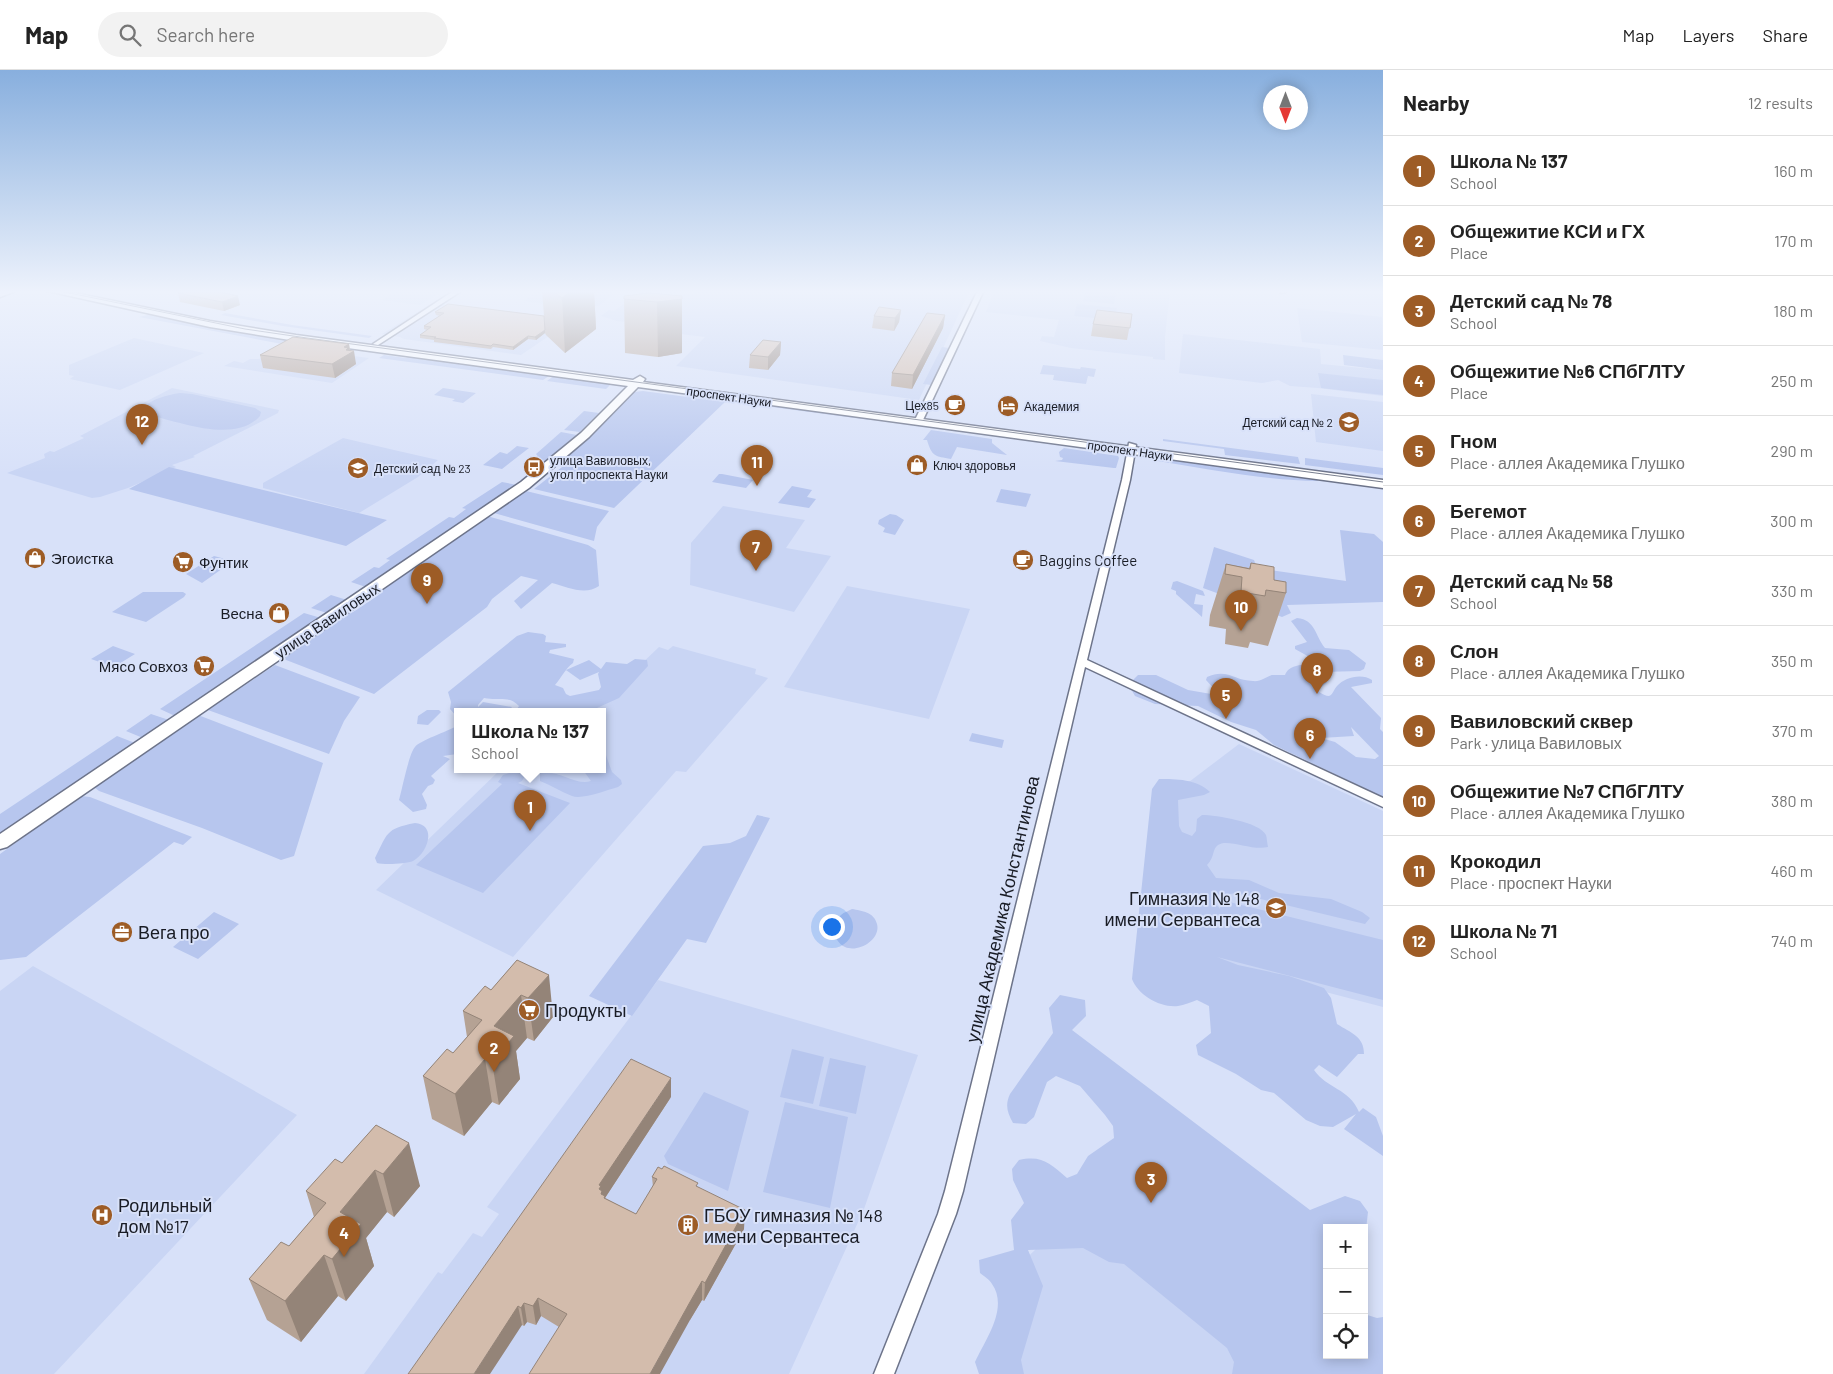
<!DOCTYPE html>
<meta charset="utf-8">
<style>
:root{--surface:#fff;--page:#f2f2f2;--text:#222;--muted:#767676;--line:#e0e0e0;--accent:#9d5c26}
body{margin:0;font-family:Barlow,sans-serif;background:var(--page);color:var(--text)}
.controls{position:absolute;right:15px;bottom:15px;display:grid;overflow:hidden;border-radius:0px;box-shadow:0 2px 12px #0003}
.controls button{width:45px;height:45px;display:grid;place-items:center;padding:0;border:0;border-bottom:1px solid var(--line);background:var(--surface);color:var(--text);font:25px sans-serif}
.compass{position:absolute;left:1263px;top:15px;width:45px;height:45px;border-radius:50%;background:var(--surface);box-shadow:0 2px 12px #0003;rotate:180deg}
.you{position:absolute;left:831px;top:856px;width:18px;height:18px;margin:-12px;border:4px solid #fff;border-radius:50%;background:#1a73e8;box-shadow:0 0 0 8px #1a73e833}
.badge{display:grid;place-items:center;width:32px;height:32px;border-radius:50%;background:var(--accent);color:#fff;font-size:16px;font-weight:700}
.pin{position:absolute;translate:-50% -41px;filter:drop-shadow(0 1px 2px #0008)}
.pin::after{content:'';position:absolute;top:26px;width:18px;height:15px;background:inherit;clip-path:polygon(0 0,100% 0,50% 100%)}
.popup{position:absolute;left:454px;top:638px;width:152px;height:65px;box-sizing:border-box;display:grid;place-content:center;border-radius:0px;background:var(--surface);filter:drop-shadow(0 1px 4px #0005);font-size:16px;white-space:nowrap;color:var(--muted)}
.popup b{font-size:19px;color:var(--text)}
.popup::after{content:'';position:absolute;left:50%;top:100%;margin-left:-10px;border:10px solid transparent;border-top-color:var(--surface)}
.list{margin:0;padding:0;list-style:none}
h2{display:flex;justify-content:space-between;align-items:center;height:65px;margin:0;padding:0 20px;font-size:21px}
h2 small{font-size:16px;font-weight:400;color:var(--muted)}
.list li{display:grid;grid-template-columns:32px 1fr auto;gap:15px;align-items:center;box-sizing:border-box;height:70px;padding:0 20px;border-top:1px solid var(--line)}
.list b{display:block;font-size:19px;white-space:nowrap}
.list p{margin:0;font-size:16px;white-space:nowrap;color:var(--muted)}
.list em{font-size:16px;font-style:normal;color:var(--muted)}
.icon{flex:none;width:28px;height:28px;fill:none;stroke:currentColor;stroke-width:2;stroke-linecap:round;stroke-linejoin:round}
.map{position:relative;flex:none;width:1383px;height:1304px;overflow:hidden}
header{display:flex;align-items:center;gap:30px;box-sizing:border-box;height:70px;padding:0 25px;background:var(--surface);border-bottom:1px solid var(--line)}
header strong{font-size:24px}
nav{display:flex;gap:28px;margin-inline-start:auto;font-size:18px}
.search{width:350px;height:45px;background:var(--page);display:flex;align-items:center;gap:12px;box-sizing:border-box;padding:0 18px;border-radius:28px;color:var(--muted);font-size:19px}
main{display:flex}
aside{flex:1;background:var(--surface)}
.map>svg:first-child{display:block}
.built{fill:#c9d5f4}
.green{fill:#b7c6ee;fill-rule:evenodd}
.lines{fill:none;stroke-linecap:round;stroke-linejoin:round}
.street-casing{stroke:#6d748a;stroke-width:3}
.secondary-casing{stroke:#6d748a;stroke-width:3}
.street{fill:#fff;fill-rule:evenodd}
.secondary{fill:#fff;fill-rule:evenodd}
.tram{stroke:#787e8e;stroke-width:1}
.wall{fill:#b5a294}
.shaded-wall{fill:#948478}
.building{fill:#d3bcac;stroke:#948478}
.labels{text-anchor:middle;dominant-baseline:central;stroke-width:4;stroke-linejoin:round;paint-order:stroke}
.far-street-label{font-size:12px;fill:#191c25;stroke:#d8e1f9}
.far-poi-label{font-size:12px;fill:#191c25;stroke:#d8e1f9;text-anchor:start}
.poi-label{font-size:15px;fill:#191c25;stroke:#d8e1f9;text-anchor:start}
.street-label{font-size:15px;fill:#191c25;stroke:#d8e1f9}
.near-poi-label{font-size:18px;fill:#191c25;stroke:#d8e1f9;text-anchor:start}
.near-street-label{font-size:18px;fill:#191c25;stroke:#d8e1f9}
</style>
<header>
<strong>Map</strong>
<div class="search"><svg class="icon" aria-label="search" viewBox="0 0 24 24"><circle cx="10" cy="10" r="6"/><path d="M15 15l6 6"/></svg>Search here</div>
<nav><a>Map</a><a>Layers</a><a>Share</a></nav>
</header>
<main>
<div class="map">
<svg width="1383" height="1304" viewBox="0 0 1383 1304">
<rect width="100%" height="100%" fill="#d8e1f9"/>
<path class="built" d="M397 220H444L420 235 382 230Z
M529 220H587L615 223 598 236 545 234 524 231 529 227H538L530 226 534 223Z
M700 220H970L919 330 676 296 705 267 639 259 643 254 617 251 601 246 609 240 614 241 640 222 668 225 670 222 691 225Z
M995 220H1170L1165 267V290L1153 289V287L1071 278 1040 271 1042 266 1054 267 1059 250 986 242Z
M432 233 574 249 521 285 404 269 400 267 382 264Z
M1297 238 1382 247 1383 280 1302 272Z
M1183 264 1320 279 1321 294 1383 300V326L1318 318 1290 316 1278 310 1262 313 1179 303Z
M134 268 204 283 120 320 70 309 74 306 69 305V295Z
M281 277 369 288 332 313 224 296 234 291 243 293 250 289H259Z
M172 318 279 340 278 343 193 386 195 387 172 395 176 397 128 418 100 427 92 428 7 403 45 388 44 384 50 381 54 382 84 368 80 366Z
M1311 324 1383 332V381L1316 372Z
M343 368 394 380 438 390 418 407 359 443 263 418V413Z
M723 436 805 450 786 478 831 486 794 542 690 515 691 473Z
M847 516 970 539 929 649 784 617Z
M673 576 756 599 755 604 768 608 686 702 676 701 513 887 376 820 500 700H602V642H591L659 577 668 580Z
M1239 674 1383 741V937L1165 880 1177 721Z
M33 896 297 1045 54 1304H0V921Z
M658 910 918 985 864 1139 789 1304H364L438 1202 442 1204 473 1163 482 1167 499 1144 487 1137Z
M1143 1076 1327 1285 1316 1304H990L1008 1206Z"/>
<path class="green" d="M1086 220 1116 223 1114 234 1083 231Z
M1077 234 1117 238 1114 250 1074 246Z
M225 243 292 255 372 266 369 268 283 256 221 245Z
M152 244 289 270 282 274 139 247Z
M942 277 949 278 932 315 923 314Z
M384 285 406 288 410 286 549 306 543 310 379 288Z
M1343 285 1383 290V300L1344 295Z
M1043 295 1080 299 1081 297 1096 299 1094 307 1088 306 1086 314 1053 310 1054 305 1040 304Z
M1318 303 1383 310V325L1321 318Z
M555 305 612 313 606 319 547 311Z
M443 318 476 323 463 333 452 331 455 329 434 325Z
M643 321 725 332 614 438 534 419 571 390 566 388 634 322Z
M180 323 192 324 255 338 261 342 260 346C235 374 180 352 149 345L143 338C151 329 167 325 180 323Z
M735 330 871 348 870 350 733 332Z
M584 341 599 343 580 362 564 360Z
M931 360 992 369V373L1007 385 957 377 951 389C935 386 932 387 927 370H923Z
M561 362 577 365 545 391 541 390 536 384Z
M1163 369 1298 387 1300 394 1225 385 1224 379 1163 371Z
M517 376 529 378 502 399 483 395 500 382 507 384Z
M1064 378 1118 386 1119 388 1116 398H1114L1055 391 1062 390 1063 388 1060 387 1059 382Z
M1152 386 1317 409 1318 411C1262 410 1207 399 1152 390Z
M1305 388 1383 398V405L1305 395Z
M169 397 387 450 346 476 129 419Z
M719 404H722L753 410 746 418 712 412Z
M502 412 517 415 366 517 351 512 374 497 379 498 390 490 386 489 449 447 454 448 466 439 462 438Z
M792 416 812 420 807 427 816 429 809 438 778 433Z
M1001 419 1031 424 1026 437 996 432Z
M526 421 609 441 597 457 594 471 494 443Z
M890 444 896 445 904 450 895 465 883 462 885 458 878 454 879 450Z
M487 446 588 475 596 480 599 516C585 526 567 517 552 513L521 539 514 531 538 510 521 506 492 529 487 537 374 624 281 588 349 541 353 542 383 522 380 520Z
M1340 460 1374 464 1383 472V532L1287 535 1291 543 1282 547 1203 518 1214 477 1254 490 1257 498 1346 511Z
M214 486 233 491 202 513 186 504Z
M1177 511 1203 521 1205 526 1196 524 1194 534 1203 535 1202 547 1176 524V521L1171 519 1173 512Z
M143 522H183L186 524 184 527 146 552 112 542Z
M331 525 347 530 327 543 311 538Z
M304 543 321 548 175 646 160 639Z
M1297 548C1316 550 1315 566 1325 578L1349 580 1366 593 1364 599 1360 601 1322 602 1327 612 1319 619V622C1333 631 1331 623 1337 616 1345 607 1362 603 1372 610V613L1351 617 1381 648 1380 659 1383 662V727L1274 675 1256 660 1231 652 1198 636 1155 634 1135 626 1131 619 1133 610 1138 605H1156L1188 620 1217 625 1216 621 1206 610 1207 607C1228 598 1234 611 1253 611 1260 612 1266 607 1272 605 1276 605 1281 605 1285 605 1289 595 1300 595 1310 594L1313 589 1295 579V576L1307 572 1291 551ZM1351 657 1379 686 1375 689 1356 687 1335 672 1321 668 1354 666Z
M528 562 543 564 546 566 545 572 566 574V577L550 580 549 583 574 589 573 593C565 599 562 607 555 615L563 618 566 624 570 626 599 620 601 617 598 604 599 602 580 610 566 600 589 590 601 599 606 592 627 594 635 589 647 590 648 596 619 628 588 642H515L519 636C508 625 499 631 484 628L478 635V637L483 632 512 637 508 642H458L457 647 450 639 451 632 448 622 517 566Z
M113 576 135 584 114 597 91 589Z
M275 595 360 627 344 651 329 684 208 640Z
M427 640H439L441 642 428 655 417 654 418 646Z
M151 644 169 650 143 668 126 661Z
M198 645 323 693 294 786 281 790 202 758 99 721 94 717Z
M457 656V684L443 686 450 689 431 706 435 710 433 714 428 716 422 724 427 735 426 739 413 742 399 730C402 720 409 683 415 677 419 671 448 661 457 656Z
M972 663 1004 670 1002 678 969 671Z
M117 666 135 673 0 765V744Z
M603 677 612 702 621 710 622 714 618 717C607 720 582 730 572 726 561 722 551 715 540 711V703C559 699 575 716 591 711L583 700H602Z
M515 701 526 704 522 711 518 713 570 733 483 823 416 795 502 714 498 712 503 705Z
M1159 709C1176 709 1197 709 1210 722L1204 725 1178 730 1179 756 1182 762 1192 766 1196 761 1197 749 1202 745C1216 745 1260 752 1266 765 1267 768 1267 773 1268 777 1252 781 1227 768 1218 775 1212 779 1215 787 1207 795L1216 808 1249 810 1279 823 1331 829 1362 842 1370 848 1365 854 1236 823 1217 826 1214 832 1220 839 1221 830 1383 870V930L1217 887 1238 895 1289 906 1324 918 1331 928 1337 954C1351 963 1364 966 1364 984H1358L1337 1007 1319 995 1314 1000C1327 1019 1349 1018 1359 1042L1363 1038 1376 1047 1383 1066V1086L1344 1059 1356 1044 1333 1057 1320 1056 1306 1050 1274 1023 1261 1020 1236 1004 1198 985 1196 975 1211 963 1209 936 1197 930C1191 932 1184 935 1178 936 1160 938 1138 925 1132 909L1152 719Z
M81 726 90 727 192 767 183 775 174 772 26 887 0 890V784Z
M757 745 770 748 706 873 687 869 632 946 589 926 703 776 730 773 746 766Z
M415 753C438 755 427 784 413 791 406 794 384 795 377 793L375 788C388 763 385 759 415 753Z
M852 839C862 841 874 842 877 854 881 869 859 883 845 877 833 872 831 853 841 845 844 842 849 841 852 839Z
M214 842 239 854 198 889 173 877Z
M1060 925 1085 930 1086 946 1072 960 1310 1140 1345 1126 1360 1131 1368 1142 1364 1177V1158H1327V1285H1364V1244L1377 1248 1383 1247V1304H1232L1234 1292 1227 1278 1124 1194 1109 1192 1083 1178 1028 1180 1043 1216 1021 1290 1024 1304H979L975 1292C985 1270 1009 1238 992 1214 990 1210 984 1206 980 1203L979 1190 1014 1180 1011 1150 1024 1133 1013 1110 1012 1099 1019 1090C1043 1085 1050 1094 1067 1108L1077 1104 1088 1086 1114 1068 1113 1056 1105 1045 1080 1016 1056 1006 1047 1012 1034 1047 1026 1054 1013 1053C1007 1042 1005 1035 1010 1024L1053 963 1049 938Z
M792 979 824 987 813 1034 780 1027Z
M830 988 866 996 856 1044 819 1036Z
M704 1022 749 1041 728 1121 668 1094 664 1086Z
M785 1032 848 1047 830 1138 763 1122Z"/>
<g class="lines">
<g class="street-casing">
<path id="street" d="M455 220H463L378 275 373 274Z
M978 220H984L922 352 915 354 914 352Z
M1280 220H1286V222L1281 223Z
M1129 373 1136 375 1130 410 1087 590 1383 728V737L1085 597 963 1121 956 1144 894 1304H874L938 1144 945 1121 1122 410Z"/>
</g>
<g class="secondary-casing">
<path id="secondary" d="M14 220 13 222 0 227V221Z
M43 220H61L210 251 296 265 633 310 640 306 645 309 643 312 1383 410V418L638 317 589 367 529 418 7 777 0 779V764L521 412 581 363 628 316 296 271 210 257Z"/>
</g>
<use href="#street" class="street"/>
<use href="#secondary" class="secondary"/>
<path class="tram" d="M55 220 245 259 307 268 1383 412"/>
</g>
<path class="wall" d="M542 220H594L596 259 565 283 546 265 545 263 536 270 528 269 513 280 493 277 491 279 434 272V270L420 268V265L427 260 424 259V256L440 246 436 245 435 242 544 246Z
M178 223 240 235 224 241 180 232Z
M624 226H682V283L658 287 625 283Z
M901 240 899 252 894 261 872 258 874 246Z
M1132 244 1127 270 1091 266 1093 254Z
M945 245 943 258 912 319 891 316 892 303Z
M781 272 780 285 768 300 749 298 750 285Z
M349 274 350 280 356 294 335 308 263 298 260 285Z
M1251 493 1274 510 1286 523 1268 576 1250 572 1248 578 1225 574 1226 559 1209 556 1210 545 1226 494 1249 498Z
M517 890 553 947 534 971 527 968 516 981 520 1009 499 1035 492 1032 464 1066 432 1049 423 1006 453 983 467 967 463 941 491 920Z
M671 1027 605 1128 636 1144 653 1117 652 1107 698 1117 744 1159 704 1231 702 1230 690 1250 559 1257 541 1246 536 1255 527 1252 524 1256 522 1255 408 1304Z
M376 1055 420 1116 394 1147 387 1142 366 1168 374 1196 346 1231 338 1226 301 1272 267 1250 249 1209 289 1176 314 1147 306 1121 342 1093Z"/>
<path class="shaded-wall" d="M573 220H594L596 259 565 283 562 228Z
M238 226 240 235 224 241 222 232Z
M682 229V283L658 287 657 232Z
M901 240 899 252 894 261 895 248Z
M945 245 943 258 912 319 913 305Z
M545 260V263L536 270 535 267Z
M528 266V269L513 280V277Z
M781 272 780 285 768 300V287Z
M349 274 350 283 354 281 356 294 335 308 332 294 344 277Z
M549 905 553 947 534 971 528 928Z
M521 925 527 968 516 981 520 1009 499 1035 492 992 494 956Z
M485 989 492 1032 464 1066 455 1024Z
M671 1008V1027L605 1128 604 1140 599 1115Z
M409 1073 420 1116 394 1147 383 1104Z
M375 1100 387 1142 366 1168 374 1196 346 1231 332 1189 340 1142Z
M745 1140 744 1159 704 1231 705 1213Z
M324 1185 338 1226 301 1272 285 1231Z
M702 1211V1230L690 1250 660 1304H650L690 1232Z
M538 1228 541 1246 536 1255 533 1236Z
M524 1233 527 1252 524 1256 521 1238Z
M518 1236 522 1255 490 1304H474Z"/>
<path class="building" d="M186 220H210L238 226 222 232 178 223Z
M552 220H573L562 228Z
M649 223 682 226V229L657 232 624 229V226Z
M448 234 544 246 545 260 535 267 528 266 513 277 493 274 491 276 434 268 436 267 420 265 431 257 424 256 444 243 435 242Z
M879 237 901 240 895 248 874 246Z
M1097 240 1132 244 1130 258 1093 254Z
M927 243 945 245 913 305 892 303Z
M293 267 349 274 344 277 348 278 346 280 354 281 332 294 260 285Z
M763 270 781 272 768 287 750 285Z
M1251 493 1274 497V510L1286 512V523L1266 520 1265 526 1241 522 1242 507 1225 504 1226 494 1250 499Z
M517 890 549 905 528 928 521 925 494 956 514 966 492 992 485 989 455 1024 423 1006 447 979 453 983 482 950 463 941 485 916 491 920Z
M631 989 671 1008 599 1115 601 1116 599 1119 602 1121 601 1124 605 1126 604 1128 636 1144 657 1109 652 1107 658 1097 662 1099 664 1096 698 1113 696 1116 745 1140 705 1213 702 1211 690 1232 650 1304H529L567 1244 538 1228 533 1236 524 1233 521 1238 518 1236 474 1304H408Z
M376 1055 409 1073 383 1104 375 1100 340 1142 361 1154 332 1189 324 1185 285 1231 249 1209 281 1172 289 1176 326 1133 306 1121 335 1089 342 1093Z"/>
<linearGradient id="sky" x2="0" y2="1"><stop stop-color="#88afde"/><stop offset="0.55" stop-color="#edf2fc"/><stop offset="1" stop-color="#edf2fc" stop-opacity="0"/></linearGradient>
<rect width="1383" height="403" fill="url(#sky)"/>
<defs>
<g id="cafe-disc" transform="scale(1.125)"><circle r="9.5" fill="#9d5c26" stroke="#d8e1f9"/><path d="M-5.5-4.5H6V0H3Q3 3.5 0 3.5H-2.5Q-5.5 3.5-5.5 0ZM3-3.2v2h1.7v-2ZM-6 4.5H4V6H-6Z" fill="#fff"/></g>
<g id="hotel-disc" transform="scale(1.125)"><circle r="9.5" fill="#9d5c26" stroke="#d8e1f9"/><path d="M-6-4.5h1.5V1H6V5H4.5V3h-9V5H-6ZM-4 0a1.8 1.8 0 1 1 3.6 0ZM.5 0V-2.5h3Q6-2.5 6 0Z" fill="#fff"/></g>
<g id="school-disc" transform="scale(1.125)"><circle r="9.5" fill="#9d5c26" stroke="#d8e1f9"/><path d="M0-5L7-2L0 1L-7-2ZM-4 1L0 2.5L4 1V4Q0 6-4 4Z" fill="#fff"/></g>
<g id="shop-disc" transform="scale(1.125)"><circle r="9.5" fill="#9d5c26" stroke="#d8e1f9"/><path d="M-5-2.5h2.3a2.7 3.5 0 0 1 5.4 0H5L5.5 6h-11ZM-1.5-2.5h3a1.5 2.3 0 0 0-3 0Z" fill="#fff"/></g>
<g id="bus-disc" transform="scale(1.125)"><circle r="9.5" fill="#9d5c26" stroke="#d8e1f9"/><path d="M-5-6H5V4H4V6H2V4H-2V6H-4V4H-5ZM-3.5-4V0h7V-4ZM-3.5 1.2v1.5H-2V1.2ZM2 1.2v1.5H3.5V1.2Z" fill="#fff"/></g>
<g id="supermarket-disc" transform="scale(1.125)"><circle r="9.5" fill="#9d5c26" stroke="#d8e1f9"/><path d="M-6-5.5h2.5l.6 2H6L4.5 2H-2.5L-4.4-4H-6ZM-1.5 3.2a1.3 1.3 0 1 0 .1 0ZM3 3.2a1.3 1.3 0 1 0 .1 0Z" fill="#fff"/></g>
<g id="office-disc" transform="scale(1.125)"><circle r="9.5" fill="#9d5c26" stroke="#d8e1f9"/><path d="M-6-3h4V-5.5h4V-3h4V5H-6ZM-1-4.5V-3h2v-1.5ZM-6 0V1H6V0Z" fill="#fff"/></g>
<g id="hospital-disc" transform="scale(1.125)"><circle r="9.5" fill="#9d5c26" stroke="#d8e1f9"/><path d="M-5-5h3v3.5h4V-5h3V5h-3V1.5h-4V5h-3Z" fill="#fff"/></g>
<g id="building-disc" transform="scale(1.125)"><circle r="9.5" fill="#9d5c26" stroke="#d8e1f9"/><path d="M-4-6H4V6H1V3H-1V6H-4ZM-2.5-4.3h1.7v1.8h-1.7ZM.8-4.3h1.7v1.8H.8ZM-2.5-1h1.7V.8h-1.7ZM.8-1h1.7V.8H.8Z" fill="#fff"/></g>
</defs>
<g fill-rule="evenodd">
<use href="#cafe-disc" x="955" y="335"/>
<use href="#hotel-disc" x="1008" y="336"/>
<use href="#school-disc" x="1349" y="352"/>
<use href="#shop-disc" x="917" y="395"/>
<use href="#bus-disc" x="534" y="397"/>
<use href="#school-disc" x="358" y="398"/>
<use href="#shop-disc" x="35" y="488"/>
<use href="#cafe-disc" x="1023" y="490"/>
<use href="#supermarket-disc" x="183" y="492"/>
<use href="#shop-disc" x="279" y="543"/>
<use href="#supermarket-disc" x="204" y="596"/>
<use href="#school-disc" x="1276" y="838"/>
<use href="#office-disc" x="122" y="862"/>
<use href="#supermarket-disc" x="529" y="940"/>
<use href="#hospital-disc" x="102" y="1145"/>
<use href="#building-disc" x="688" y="1155"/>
</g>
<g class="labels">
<g class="far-street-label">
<text transform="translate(729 326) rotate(8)">проспект Науки</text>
<text transform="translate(1130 380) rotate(8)">проспект Науки</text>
</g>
<g class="far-poi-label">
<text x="939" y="335" text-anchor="end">Цех85</text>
<text x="1024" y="336">Академия</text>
<text x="1333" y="352" text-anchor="end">Детский сад № 2</text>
<text x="550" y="390">улица Вавиловых,<tspan x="550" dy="14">угол проспекта Науки</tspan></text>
<text x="933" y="395">Ключ здоровья</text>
<text x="374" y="398">Детский сад № 23</text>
</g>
<g class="poi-label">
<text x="51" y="488">Эгоистка</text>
<text x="1039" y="490">Baggins Coffee</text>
<text x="199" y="492">Фунтик</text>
<text x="263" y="543" text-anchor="end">Весна</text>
<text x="188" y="596" text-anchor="end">Мясо Совхоз</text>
</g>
<g class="street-label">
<text transform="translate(327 550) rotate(-34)">улица Вавиловых</text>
</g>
<g class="near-poi-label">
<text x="1260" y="828" text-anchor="end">Гимназия № 148<tspan x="1260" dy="21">имени Сервантеса</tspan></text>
<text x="138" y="862">Вега про</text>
<text x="545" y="940">Продукты</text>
<text x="118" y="1135">Родильный<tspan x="118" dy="21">дом №17</tspan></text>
<text x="704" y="1145">ГБОУ гимназия № 148<tspan x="704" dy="21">имени Сервантеса</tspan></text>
</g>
<g class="near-street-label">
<text transform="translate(1002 839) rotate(-77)">улица Академика Константинова</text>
</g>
</g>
</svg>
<div class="controls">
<button>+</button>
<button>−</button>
<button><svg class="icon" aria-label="locate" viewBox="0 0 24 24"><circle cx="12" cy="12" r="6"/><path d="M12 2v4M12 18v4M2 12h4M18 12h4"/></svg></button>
</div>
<svg class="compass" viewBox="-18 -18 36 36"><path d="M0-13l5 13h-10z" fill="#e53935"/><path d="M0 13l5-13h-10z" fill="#767676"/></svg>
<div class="you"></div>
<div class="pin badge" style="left:530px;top:761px">1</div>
<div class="popup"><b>Школа № 137</b>School</div>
<div class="pin badge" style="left:494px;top:1002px">2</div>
<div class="pin badge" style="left:1151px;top:1133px">3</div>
<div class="pin badge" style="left:344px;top:1187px">4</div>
<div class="pin badge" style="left:1226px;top:649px">5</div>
<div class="pin badge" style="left:1310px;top:689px">6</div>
<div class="pin badge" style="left:756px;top:501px">7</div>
<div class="pin badge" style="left:1317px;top:624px">8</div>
<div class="pin badge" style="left:427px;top:534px">9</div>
<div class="pin badge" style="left:1241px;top:561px">10</div>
<div class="pin badge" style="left:757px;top:416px">11</div>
<div class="pin badge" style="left:142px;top:375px">12</div>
</div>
<aside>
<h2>Nearby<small>12 results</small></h2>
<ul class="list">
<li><span class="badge">1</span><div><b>Школа № 137</b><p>School</p></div><em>160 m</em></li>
<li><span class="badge">2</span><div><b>Общежитие КСИ и ГХ</b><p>Place</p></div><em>170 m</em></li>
<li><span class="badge">3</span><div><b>Детский сад № 78</b><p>School</p></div><em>180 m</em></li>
<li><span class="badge">4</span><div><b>Общежитие №6 СПбГЛТУ</b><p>Place</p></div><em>250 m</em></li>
<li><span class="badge">5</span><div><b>Гном</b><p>Place · аллея Академика Глушко</p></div><em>290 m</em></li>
<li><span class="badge">6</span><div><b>Бегемот</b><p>Place · аллея Академика Глушко</p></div><em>300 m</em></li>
<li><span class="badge">7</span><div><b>Детский сад № 58</b><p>School</p></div><em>330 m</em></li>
<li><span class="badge">8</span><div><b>Слон</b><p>Place · аллея Академика Глушко</p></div><em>350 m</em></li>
<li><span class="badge">9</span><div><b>Вавиловский сквер</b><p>Park · улица Вавиловых</p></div><em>370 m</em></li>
<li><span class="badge">10</span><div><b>Общежитие №7 СПбГЛТУ</b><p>Place · аллея Академика Глушко</p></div><em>380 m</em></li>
<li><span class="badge">11</span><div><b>Крокодил</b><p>Place · проспект Науки</p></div><em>460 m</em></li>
<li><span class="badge">12</span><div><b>Школа № 71</b><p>School</p></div><em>740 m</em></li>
</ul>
</aside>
</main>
